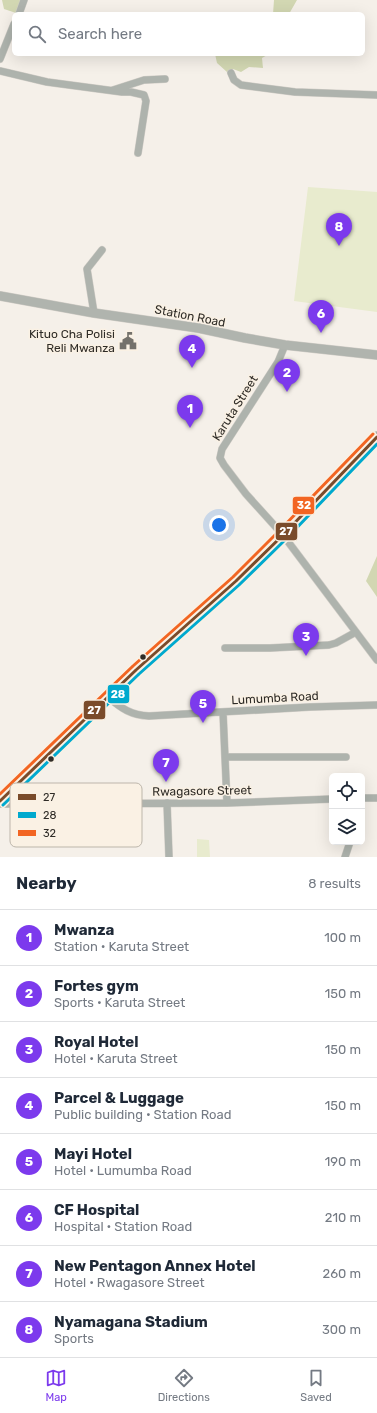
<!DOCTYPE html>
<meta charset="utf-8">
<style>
:root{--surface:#fff;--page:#f6f6f7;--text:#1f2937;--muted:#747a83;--line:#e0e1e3;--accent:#7c3aed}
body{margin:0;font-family:Rubik,sans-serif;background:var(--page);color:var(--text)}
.controls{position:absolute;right:12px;bottom:12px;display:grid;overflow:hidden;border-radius:6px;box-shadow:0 4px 16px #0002}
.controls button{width:36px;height:36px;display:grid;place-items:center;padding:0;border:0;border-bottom:1px solid var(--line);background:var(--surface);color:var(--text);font:20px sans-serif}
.you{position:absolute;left:219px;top:525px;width:14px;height:14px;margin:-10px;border:3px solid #fff;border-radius:50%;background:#1a73e8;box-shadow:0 0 0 6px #1a73e833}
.badge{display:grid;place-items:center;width:26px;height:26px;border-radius:50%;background:var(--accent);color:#fff;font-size:13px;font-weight:700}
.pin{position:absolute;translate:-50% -33px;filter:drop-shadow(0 1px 2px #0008)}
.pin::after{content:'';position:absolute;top:21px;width:14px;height:12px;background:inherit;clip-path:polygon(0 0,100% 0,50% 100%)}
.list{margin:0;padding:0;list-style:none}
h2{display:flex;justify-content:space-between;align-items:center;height:52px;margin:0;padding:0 16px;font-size:17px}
h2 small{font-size:13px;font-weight:400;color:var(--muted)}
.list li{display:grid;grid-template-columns:26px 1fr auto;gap:12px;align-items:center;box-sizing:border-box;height:56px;padding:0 16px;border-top:1px solid var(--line)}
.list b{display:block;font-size:15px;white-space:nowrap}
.list p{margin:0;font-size:13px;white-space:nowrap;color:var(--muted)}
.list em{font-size:13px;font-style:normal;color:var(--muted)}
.icon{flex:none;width:22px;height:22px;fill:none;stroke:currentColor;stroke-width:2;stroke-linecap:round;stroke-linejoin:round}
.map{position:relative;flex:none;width:377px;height:857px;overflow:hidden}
.search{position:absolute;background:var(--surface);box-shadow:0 4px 16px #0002;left:12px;right:12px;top:12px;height:44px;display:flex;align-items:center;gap:10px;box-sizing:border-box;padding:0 14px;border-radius:6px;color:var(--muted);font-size:15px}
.sheet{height:500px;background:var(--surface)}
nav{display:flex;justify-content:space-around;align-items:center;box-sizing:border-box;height:56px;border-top:1px solid var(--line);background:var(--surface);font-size:11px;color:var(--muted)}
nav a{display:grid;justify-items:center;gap:2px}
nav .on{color:var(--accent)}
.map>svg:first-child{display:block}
.green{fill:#e8ebce}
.forest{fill:#d2d7b2}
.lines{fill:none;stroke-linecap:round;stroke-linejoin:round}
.minor-casing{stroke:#d1cdc7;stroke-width:8}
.major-casing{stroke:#d1cdc7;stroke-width:10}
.highway-casing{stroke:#d1cdc7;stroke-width:12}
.minor{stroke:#aeb3ad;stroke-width:7}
.major{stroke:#b0b4ae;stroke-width:9}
.highway{stroke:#a8aea7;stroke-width:11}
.bus-1-casing{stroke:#faf1e4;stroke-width:6}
.bus-2-casing{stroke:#faf1e4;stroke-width:6}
.bus-3-casing{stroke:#faf1e4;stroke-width:6}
.bus-1{stroke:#7a4b2a;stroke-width:3}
.bus-2{stroke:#00a9ce;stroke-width:3}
.bus-3{stroke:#f26522;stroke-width:3}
.bus-dot{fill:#2f2c27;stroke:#faf1e4;stroke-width:1.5}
.labels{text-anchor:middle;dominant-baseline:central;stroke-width:3;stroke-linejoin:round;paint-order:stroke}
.street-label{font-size:12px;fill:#2f2c27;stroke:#faf1e4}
.poi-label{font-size:12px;fill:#2f2c27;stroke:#faf1e4;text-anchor:end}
.key{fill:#faf1e4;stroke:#bdb6ab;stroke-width:1}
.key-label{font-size:11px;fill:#2f2c27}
.line-badge{stroke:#faf1e4;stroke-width:1.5}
.badge-label{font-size:11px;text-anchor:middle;font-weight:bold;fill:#fff}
</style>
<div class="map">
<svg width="377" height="857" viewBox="0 0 377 857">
<rect width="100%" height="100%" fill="#f5f0e9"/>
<path class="green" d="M308 187 377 192V312L294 301Z
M197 839 209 840 210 857H197Z"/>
<path class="forest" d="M2 0H21L16 13 4 9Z
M274 0H297L289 14H273Z
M215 54H269L262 58 263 68 249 67 241 72 233 69 227 72 217 63Z
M377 556V597L366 581Z"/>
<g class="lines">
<g class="minor-casing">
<path id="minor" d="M19 14 24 0
M0 59 14 24
M0 71 47 82 122 92H131L144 95 146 101 138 153
M231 73 234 80 241 85 295 92 377 95
M113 90 144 80 165 79
M94 313 87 269 102 250
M285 345 278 362 222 449 220 458 224 465 246 494 283 535 377 660
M225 648H270L329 645 336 643 356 632
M108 697C122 709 131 715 149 716L310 707 377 705
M223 712 227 803
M225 757H346
M362 798H377
M167 803 169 857
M0 804 227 803 332 799
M345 857 350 842"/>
</g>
<g class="major-casing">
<path id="major" d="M0 296 94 313 198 328 245 338 285 345 377 355"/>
</g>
<g class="highway-casing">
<path id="highway" d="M0 801 136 670 236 581 283 535 377 437"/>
</g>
<use href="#minor" class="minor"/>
<use href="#major" class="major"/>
<use href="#highway" class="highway"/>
<g class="bus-1-casing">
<path id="bus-1" d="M0 801 136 670 236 581 283 535 377 437"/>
</g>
<g class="bus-2-casing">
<path id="bus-2" d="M3 805 139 674 239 585 287 538 377 444"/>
</g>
<g class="bus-3-casing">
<path id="bus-3" d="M0 794 133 666 233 577 279 531 373 434"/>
</g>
<use href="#bus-1" class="bus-1"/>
<use href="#bus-2" class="bus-2"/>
<use href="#bus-3" class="bus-3"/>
</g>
<defs>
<g id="civic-bare" transform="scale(1.38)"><path d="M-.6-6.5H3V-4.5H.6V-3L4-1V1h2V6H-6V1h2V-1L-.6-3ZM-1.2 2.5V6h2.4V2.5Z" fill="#74716b" stroke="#faf1e4" stroke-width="2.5" paint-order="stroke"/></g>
</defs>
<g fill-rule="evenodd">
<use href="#civic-bare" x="128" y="341"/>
</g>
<g class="bus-dot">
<circle cx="143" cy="657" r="3.5"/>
<circle cx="51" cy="759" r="3.5"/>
</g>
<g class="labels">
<g class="street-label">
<text transform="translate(190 316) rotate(11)">Station Road</text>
<text transform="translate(235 408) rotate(-58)">Karuta Street</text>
<text transform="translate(275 698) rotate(-3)">Lumumba Road</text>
<text transform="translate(202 791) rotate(-1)">Rwagasore Street</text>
</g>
<g class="poi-label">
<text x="115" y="334">Kituo Cha Polisi<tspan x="115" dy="14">Reli Mwanza</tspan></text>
</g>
</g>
<rect x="10" y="783" width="132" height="64" rx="6" class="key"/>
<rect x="18" y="794" width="18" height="6" fill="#7a4b2a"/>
<rect x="18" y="812" width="18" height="6" fill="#00a9ce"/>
<rect x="18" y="830" width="18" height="6" fill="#f26522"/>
<g class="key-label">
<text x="43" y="801">27</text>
<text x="43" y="819">28</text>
<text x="43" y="837">32</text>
</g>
<g class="line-badge">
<rect x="292" y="496" width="23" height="19" rx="4" fill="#f26522"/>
<rect x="275" y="522" width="23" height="19" rx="4" fill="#7a4b2a"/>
<rect x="107" y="684" width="23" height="20" rx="4" fill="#00a9ce"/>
<rect x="83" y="700" width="23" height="20" rx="4" fill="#7a4b2a"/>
</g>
<g class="badge-label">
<text x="304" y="509">32</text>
<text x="286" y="535">27</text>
<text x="118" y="698">28</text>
<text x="94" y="714">27</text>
</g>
</svg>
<div class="controls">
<button><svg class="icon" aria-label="locate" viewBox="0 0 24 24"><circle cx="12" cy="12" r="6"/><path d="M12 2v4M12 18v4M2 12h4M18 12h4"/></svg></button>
<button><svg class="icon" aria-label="layers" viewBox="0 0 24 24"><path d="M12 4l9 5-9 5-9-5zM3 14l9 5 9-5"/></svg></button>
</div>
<div class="you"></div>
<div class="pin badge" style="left:190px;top:428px">1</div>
<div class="pin badge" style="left:287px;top:392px">2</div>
<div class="pin badge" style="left:306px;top:656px">3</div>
<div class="pin badge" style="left:192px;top:368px">4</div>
<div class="pin badge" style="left:203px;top:723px">5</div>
<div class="pin badge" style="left:321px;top:333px">6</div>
<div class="pin badge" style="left:166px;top:782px">7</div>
<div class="pin badge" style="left:339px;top:246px">8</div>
<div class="search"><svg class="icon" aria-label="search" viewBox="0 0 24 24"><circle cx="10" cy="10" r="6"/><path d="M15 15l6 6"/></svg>Search here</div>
</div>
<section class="sheet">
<h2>Nearby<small>8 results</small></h2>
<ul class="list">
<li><span class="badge">1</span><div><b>Mwanza</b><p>Station · Karuta Street</p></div><em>100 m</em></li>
<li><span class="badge">2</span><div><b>Fortes gym</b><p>Sports · Karuta Street</p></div><em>150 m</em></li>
<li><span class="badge">3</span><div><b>Royal Hotel</b><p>Hotel · Karuta Street</p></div><em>150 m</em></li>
<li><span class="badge">4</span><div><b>Parcel &amp; Luggage</b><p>Public building · Station Road</p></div><em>150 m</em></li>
<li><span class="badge">5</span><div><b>Mayi Hotel</b><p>Hotel · Lumumba Road</p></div><em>190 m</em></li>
<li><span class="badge">6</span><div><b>CF Hospital</b><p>Hospital · Station Road</p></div><em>210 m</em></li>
<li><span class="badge">7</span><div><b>New Pentagon Annex Hotel</b><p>Hotel · Rwagasore Street</p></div><em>260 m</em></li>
<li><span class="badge">8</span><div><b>Nyamagana Stadium</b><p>Sports</p></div><em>300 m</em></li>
</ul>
</section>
<nav>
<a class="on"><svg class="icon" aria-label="map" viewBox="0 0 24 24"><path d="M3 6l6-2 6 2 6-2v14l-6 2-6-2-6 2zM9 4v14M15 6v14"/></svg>Map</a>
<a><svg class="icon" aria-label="directions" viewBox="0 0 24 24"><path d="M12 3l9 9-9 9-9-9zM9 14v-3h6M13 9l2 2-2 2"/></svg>Directions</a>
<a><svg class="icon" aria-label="saved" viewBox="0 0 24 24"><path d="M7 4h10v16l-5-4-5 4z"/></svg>Saved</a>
</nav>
